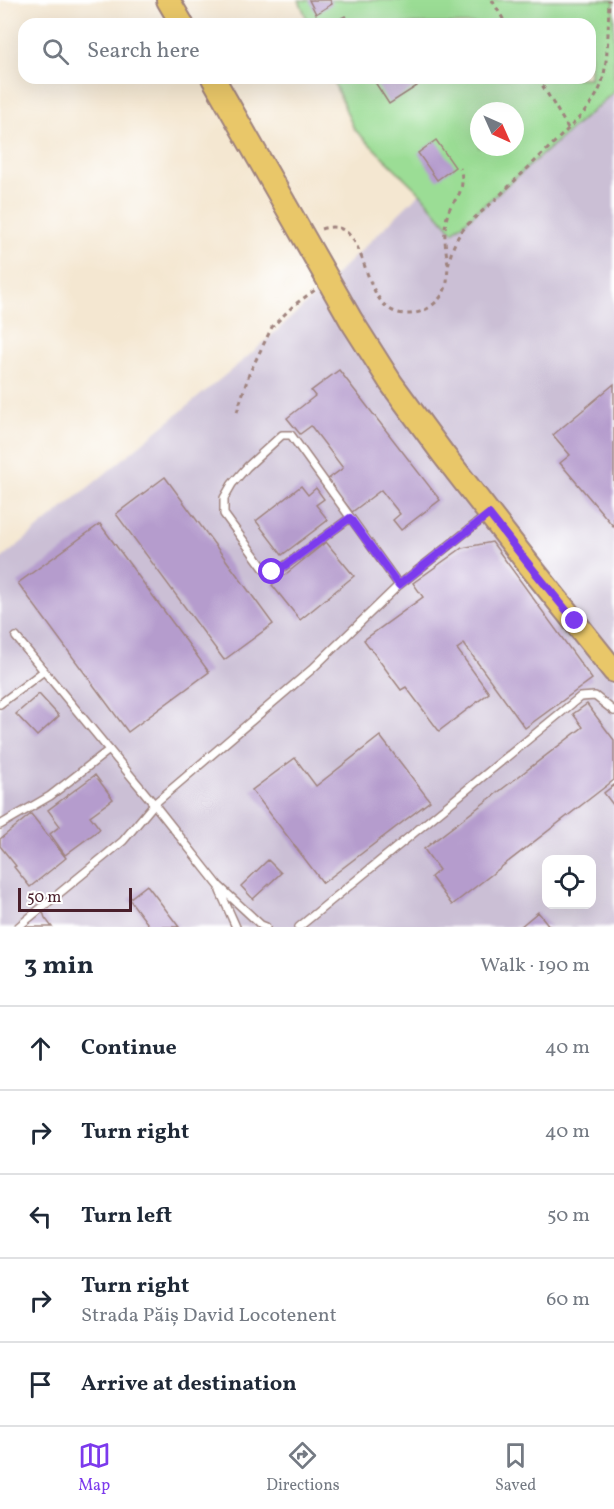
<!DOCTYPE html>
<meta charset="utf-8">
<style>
:root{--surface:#fff;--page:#f2f2f3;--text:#1f2937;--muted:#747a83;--line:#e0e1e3;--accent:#7c3aed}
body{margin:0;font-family:Vollkorn,serif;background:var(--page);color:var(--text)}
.controls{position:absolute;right:18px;bottom:18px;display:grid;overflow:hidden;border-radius:12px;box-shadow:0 6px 24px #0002}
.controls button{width:54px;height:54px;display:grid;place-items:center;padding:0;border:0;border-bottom:2px solid var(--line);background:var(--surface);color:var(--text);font:30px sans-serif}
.compass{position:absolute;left:470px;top:102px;width:54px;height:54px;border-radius:50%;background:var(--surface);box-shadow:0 6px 24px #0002;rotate:135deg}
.scale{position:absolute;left:18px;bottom:15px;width:114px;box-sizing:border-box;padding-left:6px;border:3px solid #4a1f2b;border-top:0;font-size:16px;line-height:21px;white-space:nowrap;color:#4a1f2b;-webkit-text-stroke:4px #fff;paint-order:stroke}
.stop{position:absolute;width:18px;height:18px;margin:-14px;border:4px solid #7c3aed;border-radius:50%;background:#fff}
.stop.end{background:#7c3aed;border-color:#fff;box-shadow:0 2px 6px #0008}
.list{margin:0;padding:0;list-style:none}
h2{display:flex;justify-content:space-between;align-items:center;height:78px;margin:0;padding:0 24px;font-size:26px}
h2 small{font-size:20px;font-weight:400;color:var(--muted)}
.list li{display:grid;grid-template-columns:39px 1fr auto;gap:18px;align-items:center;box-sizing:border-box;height:84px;padding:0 24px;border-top:2px solid var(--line)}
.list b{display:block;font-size:22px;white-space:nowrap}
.list p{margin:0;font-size:20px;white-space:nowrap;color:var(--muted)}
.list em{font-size:20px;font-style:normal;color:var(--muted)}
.icon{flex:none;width:33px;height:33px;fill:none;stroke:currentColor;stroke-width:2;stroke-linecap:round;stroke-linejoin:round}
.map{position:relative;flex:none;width:614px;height:927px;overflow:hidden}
.search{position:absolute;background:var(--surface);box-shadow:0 6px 24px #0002;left:18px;right:18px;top:18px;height:66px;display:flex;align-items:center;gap:15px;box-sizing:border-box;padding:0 21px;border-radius:18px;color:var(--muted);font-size:22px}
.sheet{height:498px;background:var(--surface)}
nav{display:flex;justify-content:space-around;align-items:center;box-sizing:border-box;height:84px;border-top:2px solid var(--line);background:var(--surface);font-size:16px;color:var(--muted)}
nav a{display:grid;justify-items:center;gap:3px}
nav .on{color:var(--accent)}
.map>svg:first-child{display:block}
.industrial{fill:#cbbfd5;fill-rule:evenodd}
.green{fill:#9bdd95;stroke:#727e60;stroke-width:1.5;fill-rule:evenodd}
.building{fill:#b59ccd}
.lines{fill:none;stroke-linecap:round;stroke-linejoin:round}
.service-casing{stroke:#9f837e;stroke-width:10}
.primary-casing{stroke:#9f837e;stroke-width:26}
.path{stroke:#9f837e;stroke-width:3;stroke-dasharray:4.5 4.5;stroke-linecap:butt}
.service{stroke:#fff;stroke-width:7}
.primary{stroke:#e9c769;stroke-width:22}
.route{stroke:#7c3aed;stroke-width:8}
</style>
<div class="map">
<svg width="614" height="927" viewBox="0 0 614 927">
<rect width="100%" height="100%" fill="#fff"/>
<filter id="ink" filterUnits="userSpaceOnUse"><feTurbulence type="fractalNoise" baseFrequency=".0167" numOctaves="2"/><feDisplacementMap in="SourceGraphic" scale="12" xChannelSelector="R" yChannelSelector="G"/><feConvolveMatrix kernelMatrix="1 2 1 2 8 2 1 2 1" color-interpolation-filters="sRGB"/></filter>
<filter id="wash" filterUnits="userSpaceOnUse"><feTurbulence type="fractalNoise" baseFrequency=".008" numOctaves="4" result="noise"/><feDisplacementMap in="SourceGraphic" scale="24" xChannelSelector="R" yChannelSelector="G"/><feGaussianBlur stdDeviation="1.35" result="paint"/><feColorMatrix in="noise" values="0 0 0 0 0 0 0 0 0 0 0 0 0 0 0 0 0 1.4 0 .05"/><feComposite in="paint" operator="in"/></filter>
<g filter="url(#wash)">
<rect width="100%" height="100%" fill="#f4e7d1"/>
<path class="industrial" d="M614 92V927H0V560L252 353 305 305 420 193 453 232ZM546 860H592V904H546Z"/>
<path class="green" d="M299 0H614V92L453 232 420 193 354 129 332 78H590V24H309ZM479 111H515V147H479Z"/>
<g id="blocks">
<path class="building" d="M309 0H330L332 4 316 14Z
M345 16 350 24H335L334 22Z
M374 78H412L417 86 389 104 373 79Z
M436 140 455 167 437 180 418 153Z
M339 370 440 500 401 530 393 520 400 514 381 490 352 512 327 480 343 468 311 426 300 434 287 418 315 396 311 391Z
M614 384V527L560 463 570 455 553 435Z
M165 477 273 624 224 660 116 514Z
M301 486 308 495 316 488 324 499 316 505 328 520 282 555 256 521Z
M100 524 209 672 128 732 18 583Z
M326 542 354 576 300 620 272 585Z
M492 542 592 679 525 728 464 644 457 649 489 693 439 731 406 687 401 690 364 640 423 597 413 583 462 548Z
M39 694 59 716 37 736 16 714Z
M587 704 614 740V780L452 905 431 877 439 870 424 849 583 727 573 714Z
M380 736 430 801 323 883 252 790 295 758 316 786Z
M95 775 113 799 90 816 100 829 65 855 50 834 60 826 48 810Z
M614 785V806L604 793Z
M31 814 66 858 30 887 14 867 16 866 0 846V839Z
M268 860 281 873 253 899 241 886Z
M147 885 179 927H150L129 899Z
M43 912 45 918 52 927H23Z
M538 912 550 927H520Z"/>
</g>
</g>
<g filter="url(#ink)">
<use href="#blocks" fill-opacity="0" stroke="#9f837e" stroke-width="1.5"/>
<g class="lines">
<g class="service-casing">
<path id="service" d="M350 518 279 570 272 572 265 570 224 514V498L232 484 247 467 282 435H291L399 585
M16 637 154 804 219 886 261 925 266 927
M0 704 44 671
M0 825 50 796 109 750
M220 891 236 927
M18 927 123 841 154 804 311 670 399 585 486 516
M299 927 580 697 595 696 614 711"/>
</g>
<g class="primary-casing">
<path id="primary" d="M168 0 182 24
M213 78 351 320 391 383 443 454 530 566 614 671"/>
</g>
<path class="path" d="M492 0 506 24
M538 78 568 128
M321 229C375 212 354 315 408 314 423 314 442 302 446 286 448 281 447 274 448 268 449 258 454 242 460 234 466 224 484 210 493 202 518 177 544 153 569 128 580 117 591 106 598 92 609 73 608 23 609 0
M448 264C445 245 442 226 450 208 452 203 456 200 458 196 463 187 463 178 460 168
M237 412 249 374 272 327 294 305 315 290"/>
<use href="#service" class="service"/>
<use href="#primary" class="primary"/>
</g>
</g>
<g class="lines" filter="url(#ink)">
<path class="route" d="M272 572 279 570 350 518 399 585 489 514 530 566 575 621"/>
</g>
</svg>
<div class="controls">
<button><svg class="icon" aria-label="locate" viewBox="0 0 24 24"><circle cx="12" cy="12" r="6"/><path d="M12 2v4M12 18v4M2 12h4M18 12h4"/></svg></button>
</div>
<svg class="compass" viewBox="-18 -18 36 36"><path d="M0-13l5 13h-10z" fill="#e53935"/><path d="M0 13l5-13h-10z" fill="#747a83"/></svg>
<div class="scale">50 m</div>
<div class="stop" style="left:272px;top:572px"></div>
<div class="stop end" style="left:575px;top:621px"></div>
<div class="search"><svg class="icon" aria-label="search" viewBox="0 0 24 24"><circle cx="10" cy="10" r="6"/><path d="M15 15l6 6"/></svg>Search here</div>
</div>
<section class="sheet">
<h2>3 min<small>Walk · 190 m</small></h2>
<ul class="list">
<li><svg class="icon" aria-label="ahead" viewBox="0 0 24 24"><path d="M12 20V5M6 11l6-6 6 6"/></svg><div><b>Continue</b></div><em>40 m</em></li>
<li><svg class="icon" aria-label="right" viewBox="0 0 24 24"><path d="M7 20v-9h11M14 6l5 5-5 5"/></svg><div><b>Turn right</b></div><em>40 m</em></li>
<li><svg class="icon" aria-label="left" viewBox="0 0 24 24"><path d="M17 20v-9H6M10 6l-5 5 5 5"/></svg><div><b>Turn left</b></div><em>50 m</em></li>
<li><svg class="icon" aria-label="right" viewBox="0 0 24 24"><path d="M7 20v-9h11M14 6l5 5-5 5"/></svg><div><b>Turn right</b><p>Strada Păiș David Locotenent</p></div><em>60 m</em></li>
<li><svg class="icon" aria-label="arrive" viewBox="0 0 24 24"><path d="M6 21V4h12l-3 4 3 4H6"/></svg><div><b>Arrive at destination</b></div></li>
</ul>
</section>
<nav>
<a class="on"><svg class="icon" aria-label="map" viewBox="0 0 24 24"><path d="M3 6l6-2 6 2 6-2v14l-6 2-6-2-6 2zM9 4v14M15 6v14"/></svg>Map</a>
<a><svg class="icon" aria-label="directions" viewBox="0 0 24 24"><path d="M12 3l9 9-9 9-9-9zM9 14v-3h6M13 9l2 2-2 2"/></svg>Directions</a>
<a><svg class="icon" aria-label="saved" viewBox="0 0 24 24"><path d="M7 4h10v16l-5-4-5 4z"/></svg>Saved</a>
</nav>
